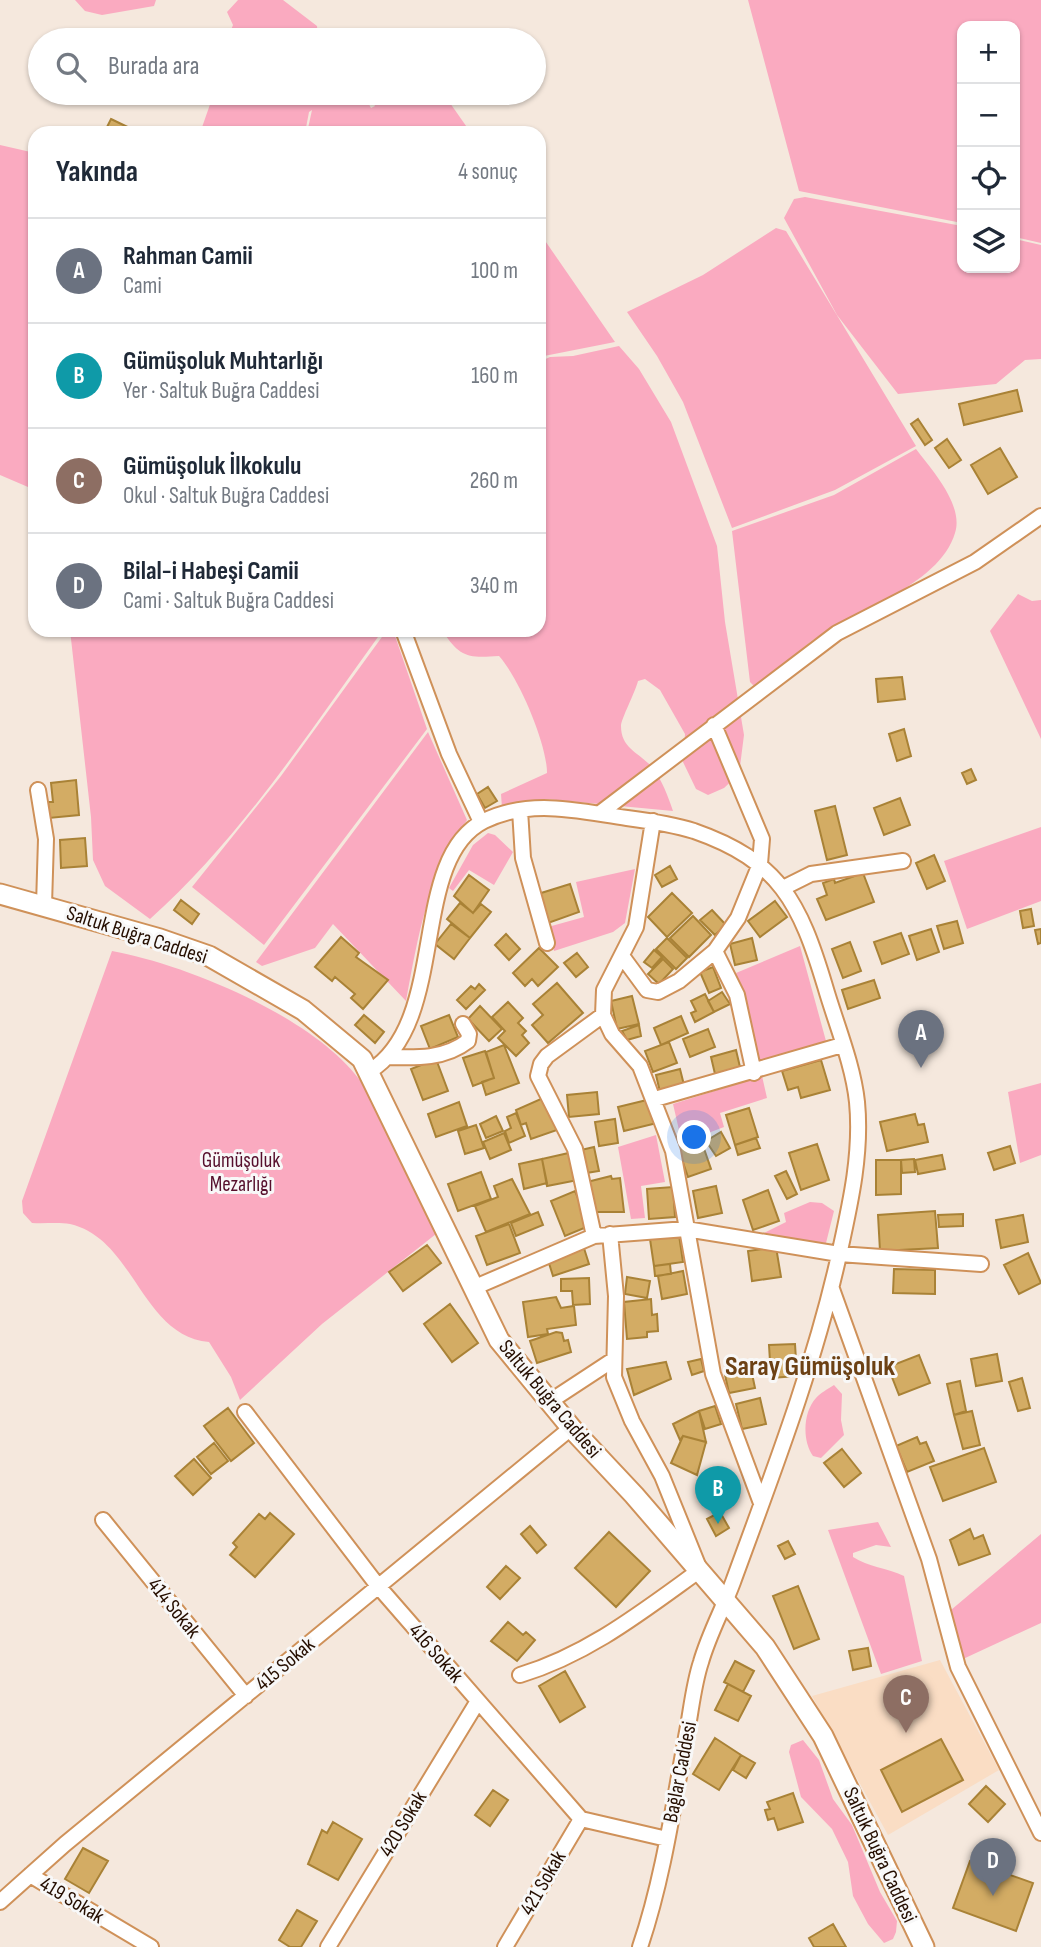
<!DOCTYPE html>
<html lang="tr">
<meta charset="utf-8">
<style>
:root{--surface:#fff;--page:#f2f2f3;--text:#1f2937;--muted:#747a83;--line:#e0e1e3;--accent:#0b8043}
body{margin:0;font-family:"Sofia Sans Condensed",sans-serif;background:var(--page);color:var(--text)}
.controls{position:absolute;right:21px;top:21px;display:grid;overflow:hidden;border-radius:14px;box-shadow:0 2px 5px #0004}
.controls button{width:63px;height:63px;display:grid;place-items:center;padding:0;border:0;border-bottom:2px solid var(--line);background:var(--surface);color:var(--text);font:35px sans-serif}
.you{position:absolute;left:695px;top:1138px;width:24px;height:24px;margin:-18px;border:5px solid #fff;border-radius:50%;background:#1a73e8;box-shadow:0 0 0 10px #1a73e833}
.badge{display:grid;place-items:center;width:46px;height:46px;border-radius:50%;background:var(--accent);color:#fff;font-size:23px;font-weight:700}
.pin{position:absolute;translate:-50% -58px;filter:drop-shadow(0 2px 4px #0008)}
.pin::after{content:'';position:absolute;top:37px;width:24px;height:21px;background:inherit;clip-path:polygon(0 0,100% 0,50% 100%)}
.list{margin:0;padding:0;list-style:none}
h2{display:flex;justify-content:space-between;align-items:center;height:91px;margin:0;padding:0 28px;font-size:30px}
h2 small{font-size:23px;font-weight:400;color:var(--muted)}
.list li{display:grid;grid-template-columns:46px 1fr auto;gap:21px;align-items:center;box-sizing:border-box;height:105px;padding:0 28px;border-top:2px solid var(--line)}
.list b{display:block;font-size:26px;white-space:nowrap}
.list p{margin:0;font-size:23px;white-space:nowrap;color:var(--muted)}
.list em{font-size:23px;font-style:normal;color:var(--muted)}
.icon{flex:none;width:38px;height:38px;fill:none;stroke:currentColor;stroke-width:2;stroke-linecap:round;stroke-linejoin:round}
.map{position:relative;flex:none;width:1041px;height:1947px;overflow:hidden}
.search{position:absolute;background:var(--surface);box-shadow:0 2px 5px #0004;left:28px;top:28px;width:518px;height:77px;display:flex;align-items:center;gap:18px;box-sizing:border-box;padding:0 24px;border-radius:38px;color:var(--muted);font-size:26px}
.panel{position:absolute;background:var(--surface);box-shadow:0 2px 5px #0004;left:28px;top:126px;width:518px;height:511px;border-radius:21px}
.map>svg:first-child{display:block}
.built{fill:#faddc4}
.green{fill:#faaac0}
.building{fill:#d3ac64;stroke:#a98236;stroke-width:2}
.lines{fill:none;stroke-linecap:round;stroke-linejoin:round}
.street-casing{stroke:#cf9159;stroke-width:18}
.secondary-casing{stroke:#cf9159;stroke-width:23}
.street{stroke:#fff;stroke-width:14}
.secondary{stroke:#fff;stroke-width:19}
.labels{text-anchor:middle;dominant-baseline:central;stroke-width:6;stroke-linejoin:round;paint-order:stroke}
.street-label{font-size:21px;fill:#250e00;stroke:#f8f8f8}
.park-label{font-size:21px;fill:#560f2c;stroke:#f8f8f8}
.district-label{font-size:28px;font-weight:bold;fill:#6c4114;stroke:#f8f8f8}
</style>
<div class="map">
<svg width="1041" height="1947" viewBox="0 0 1041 1947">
<rect width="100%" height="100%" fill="#f5e8dd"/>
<path class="built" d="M940 1660 999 1770 888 1835 812 1696Z"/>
<path class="green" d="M75 0H156L154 6 102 15 85 11Z
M238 0H283L317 26 318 40H227L233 25 227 12Z
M748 0H1041V243L1015 237V26H962V223L799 191Z
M214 93H363L371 108 375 106 368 93H443L471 133H307L312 110 309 112 305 133H200Z
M0 145 35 153V490L0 475Z
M805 197 962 226V268H1015V239L1041 245V359L1025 360 996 384 898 394 837 315 784 218 794 199Z
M776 228 786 231 916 446 835 490 732 528 683 402 657 356 627 312 703 275Z
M539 232 615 342 539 357Z
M619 346 639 369 671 422 717 546 725 622 744 735 739 774 724 788 708 795 696 789 683 762 685 734 660 690 645 679 638 681C635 693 621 719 621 726 621 749 640 753 652 767 662 780 668 796 673 811L546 799 502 808 501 794 547 773C547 744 519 678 499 656 468 658 460 658 442 630H539V362L550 357 573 356Z
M916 449C932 470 964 505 955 533 939 587 850 612 809 643 790 658 776 675 755 687L750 682 732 531 834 495Z
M1018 594 1032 601 1041 600V739L990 631Z
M70 630H383C311 729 242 837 150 919L105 886 93 860 91 817Z
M387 630H393L427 729 264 945 192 887 281 776Z
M428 732 467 820C428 873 418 937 406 1001L333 924 315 948 262 966 256 962Z
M1041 827V901L967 929 944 861Z
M488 833 495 835 513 852 494 885 469 870 453 891 449 888 473 845Z
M635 869 625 923 613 932 554 951 548 927 584 917 576 882Z
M800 946 826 1041 759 1062 736 973Z
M112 951C189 965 324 1021 366 1089 394 1134 413 1187 436 1234L322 1324 240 1400 231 1377 209 1342C141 1336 135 1239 70 1224 58 1222 44 1224 32 1223L23 1213 22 1201Z
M762 1076 767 1098 720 1113 724 1127 682 1143 673 1104Z
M1041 1083V1155L1020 1163 1008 1092Z
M656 1135 665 1182 641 1186 645 1218 631 1219 618 1147Z
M810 1202 822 1203 834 1211 826 1243 767 1237 764 1233 786 1222 784 1213Z
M834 1385 842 1394 841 1420 844 1435 821 1458 813 1456C802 1441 803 1412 816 1398 820 1393 828 1389 834 1385Z
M878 1522 891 1547 876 1545 853 1553V1557C868 1567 887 1568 904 1576L922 1661 881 1674 828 1530Z
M1041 1534V1623L963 1659 951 1610Z
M803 1740 819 1760 833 1799 852 1825 880 1892 897 1921 896 1932 893 1939 884 1943 868 1924 853 1896 848 1862 832 1829 801 1797 789 1752 791 1745Z"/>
<path class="building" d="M111 119 140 133H104Z
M1017 390 1022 411 964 425 959 404Z
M918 419 932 440 925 445 911 424Z
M947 439 961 460 949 468 935 448Z
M1000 448 1017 477 988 494 971 465Z
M902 677 905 699 878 702 876 679Z
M904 729 911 756 897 761 889 734Z
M971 769 976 780 967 784 962 773Z
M76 780 79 815 49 818 48 802H53L51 783Z
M488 787 497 801 485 808 477 794Z
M900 798 910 825 884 835 874 808Z
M835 806 847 855 827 860 815 811Z
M85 838 87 866 61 868 60 840Z
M934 855 945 881 927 889 916 863Z
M670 866 677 879 662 887 655 875Z
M863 873 874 902 826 920 817 899 827 895 823 883 834 879 835 883Z
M469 875 489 890 473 913 454 896Z
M570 884 579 912 548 923 538 894Z
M672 893 692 913 667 937 648 917Z
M181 900 199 914 192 924 174 910Z
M775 901 787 917 760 937 748 921Z
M460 903 473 913 481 904 491 912 470 938 447 919Z
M1031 909 1034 926 1023 928 1020 911Z
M712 910 726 925 715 935 700 920Z
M693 916 711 935 689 957 670 938Z
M957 921 963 943 944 949 937 926Z
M451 924 470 938 454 959 435 944Z
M931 929 939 952 917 960 909 936Z
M1041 929V943L1038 944 1035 930Z
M901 933 909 954 882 964 874 942Z
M506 934 520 949 509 960 495 945Z
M341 937 359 953 356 957 388 980 363 1009 351 998 355 994 335 977 332 981 315 967Z
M667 938 687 958 676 969 656 949Z
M752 938 757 960 735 965 730 944Z
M850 942 861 971 843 978 832 949Z
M539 948 558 967 538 986 532 979 525 986 513 973Z
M654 950 662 957 652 968 644 962Z
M577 953 588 967 576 977 564 963Z
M663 959 673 969 659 984 648 974Z
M713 967 721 988 709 993 700 972Z
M874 980 880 998 848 1009 842 990Z
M557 983 583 1013 548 1043 532 1025 543 1015 533 1004Z
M479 984 485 990 466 1009 457 1000 471 986 475 989Z
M722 992 730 1004 714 1012 708 1001Z
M705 994 714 1012 695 1022 691 1013 696 1011 691 1001Z
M632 996 639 1024 617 1029 611 1001Z
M508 1002 523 1018 518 1023 526 1031 522 1035 529 1043 516 1056 498 1038 505 1031 492 1017Z
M480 1006 502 1029 489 1041 468 1019Z
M364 1015 384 1032 375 1043 355 1025Z
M449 1015 458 1037 430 1049 421 1026Z
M681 1016 688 1033 661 1045 654 1028Z
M639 1025 641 1036 627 1040 622 1031Z
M708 1029 715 1047 690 1057 683 1039Z
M669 1042 677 1063 653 1072 645 1051Z
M504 1045 519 1083 486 1095 482 1082 494 1078 486 1052Z
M736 1050 740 1067 715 1074 711 1057Z
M485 1051 494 1078 473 1086 463 1058Z
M436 1059 448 1091 423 1100 411 1069Z
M821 1060 830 1090 801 1098 798 1087 788 1090 782 1071Z
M680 1069 684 1085 660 1092 656 1075Z
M597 1092 599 1114 569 1117 567 1095Z
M543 1098 557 1130 531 1139 526 1123 521 1125 516 1110Z
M651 1099 657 1123 624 1131 618 1107Z
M459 1102 467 1126 436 1137 428 1114Z
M749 1108 758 1137 735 1145 726 1115Z
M516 1113 525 1136 509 1143 505 1131 511 1128 507 1117Z
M915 1114 918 1125 924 1124 928 1142 887 1151 880 1122Z
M496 1116 503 1131 486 1138 480 1124Z
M615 1119 618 1143 599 1146 595 1122Z
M476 1125 484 1148 465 1154 458 1131Z
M721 1132 730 1148 716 1156 706 1141Z
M504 1133 511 1150 490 1159 483 1142Z
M756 1138 760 1148 738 1155 735 1145Z
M701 1140 711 1169 688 1177 678 1148Z
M817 1144 829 1180 801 1190 789 1153Z
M1010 1146 1015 1163 994 1170 988 1153Z
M594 1147 599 1171 586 1173 581 1150Z
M573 1152 578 1180 547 1186 542 1159Z
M942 1155 945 1169 918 1174 915 1160Z
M542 1159 547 1183 524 1189 519 1164Z
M914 1159 915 1172 902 1173 901 1160Z
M876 1160H901V1194L876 1195Z
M786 1171 797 1194 787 1199 775 1176Z
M481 1172 491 1199 458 1211 448 1184Z
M611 1176 612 1179 620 1178 624 1212H594L587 1182Z
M512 1179 530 1214 486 1232 475 1206 498 1197 494 1186Z
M716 1186 722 1213 698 1218 693 1191Z
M673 1187 675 1217 649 1219 647 1189Z
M768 1190 779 1221 753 1230 743 1200Z
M575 1191 589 1226 565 1236 551 1201Z
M935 1211 938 1248 880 1251 878 1215Z
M538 1212 543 1225 516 1236 511 1223Z
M963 1214V1226L939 1227 938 1215Z
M1023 1215 1028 1242 1001 1248 996 1220Z
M509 1224 520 1253 487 1265 476 1236Z
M679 1235 683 1262 654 1266 650 1239Z
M427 1245 441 1263 403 1291 389 1272Z
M583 1245 589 1264 553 1276 547 1257Z
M776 1247 781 1277 752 1281 748 1251Z
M1028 1253 1041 1283 1019 1294 1004 1265Z
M670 1264 671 1274 655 1276 654 1266Z
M894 1269 935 1270V1294L893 1293Z
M683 1271 687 1294 662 1299 658 1276Z
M627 1277 650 1281 647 1298 625 1294Z
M589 1278 590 1304 573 1305 572 1291H561V1279Z
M556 1297 561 1308 574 1306 576 1325 547 1329 548 1334 528 1337 523 1302Z
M651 1299 652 1315 657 1314 658 1331 647 1332V1337L627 1339 624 1302Z
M450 1304 478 1343 452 1362 424 1324Z
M556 1332 562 1333 564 1341 568 1340 571 1352 537 1363 530 1341Z
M795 1344 797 1376 771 1378 769 1345Z
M997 1354 1002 1381 976 1386 971 1359Z
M919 1355 930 1383 899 1395 888 1367Z
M701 1359 704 1371 692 1375 688 1362Z
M666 1362 671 1379 634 1395 627 1369Z
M751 1369 755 1388 729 1393 725 1375Z
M1022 1378 1030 1408 1018 1411 1009 1382Z
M960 1381 966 1411 954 1415 947 1384Z
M760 1398 766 1424 742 1429 736 1404Z
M715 1406 721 1424 705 1429 699 1411Z
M228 1408 254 1443 231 1461 204 1426Z
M699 1411 706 1442 683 1436 680 1440 673 1424Z
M972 1411 980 1445 963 1449 954 1415Z
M683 1436 706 1442 697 1475 671 1463Z
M917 1437 920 1444 926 1442 934 1461 907 1472 896 1446Z
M214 1443 228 1461 211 1474 197 1457Z
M984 1448 996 1482 943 1501 930 1467Z
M842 1449 861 1473 844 1487 824 1463Z
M194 1459 211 1478 193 1495 175 1476Z
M720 1512 729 1528 716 1536 707 1519Z
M270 1513 294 1534 255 1577 230 1555 237 1547 233 1543 259 1514 265 1519Z
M530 1526 546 1545 537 1553 521 1534Z
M970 1529 974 1539 983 1535 990 1554 959 1565 950 1540Z
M609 1532 650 1571 616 1607 575 1568Z
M788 1541 795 1554 785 1559 778 1546Z
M506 1566 520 1578 500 1599 487 1587Z
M798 1586 819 1639 794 1649 773 1596Z
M508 1622 523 1635 526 1632 535 1640 517 1661 491 1641Z
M868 1648 871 1666 853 1670 849 1651Z
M735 1661 754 1671 743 1692 724 1682Z
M565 1671 585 1707 560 1722 539 1686Z
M728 1684 751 1696 738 1721 715 1710Z
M715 1738 741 1755 719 1790 693 1774Z
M941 1739 963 1780 902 1812 881 1770Z
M741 1755 755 1763 746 1778 733 1770Z
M986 1786 1005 1804 988 1822 969 1804Z
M493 1790 508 1800 490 1826 475 1815Z
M793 1793 803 1822 778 1830 774 1818 768 1820 765 1810 770 1809 767 1802Z
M333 1822 362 1839 338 1880 308 1864 322 1830 327 1833Z
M83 1848 108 1861 89 1893 65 1879Z
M970 1861 1033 1883 1016 1931 953 1908Z
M297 1910 317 1921 301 1947H290L279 1940Z
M833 1924 846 1947H814L809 1938Z"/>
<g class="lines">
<g class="street-casing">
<path id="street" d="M403 630 449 754 481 822
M38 790 46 839 44 905
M520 810 523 858 547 943
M600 813 837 633 975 562 1041 516
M653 821 636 927 604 990 603 1015 612 1034 640 1066 673 1151 713 1374 761 1503
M783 888 811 874 903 861
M715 951 737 995 754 1073
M622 956 647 990 658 992 679 981 715 951 738 918 760 864 762 839 714 725
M389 1057C417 1058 445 1059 468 1041L469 1034 463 1024
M370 1071C450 1021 408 859 484 821 531 798 578 811 627 818 650 821 672 824 694 831 780 861 800 903 825 986 836 1024 853 1064 857 1102 862 1154 850 1205 839 1255 814 1367 772 1475 733 1582 723 1609 709 1634 701 1662 693 1686 691 1713 686 1737 673 1808 663 1879 640 1947
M655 1099 842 1045
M594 1236 575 1149 538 1076 541 1064 547 1056 603 1015
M473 1288 594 1236 686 1229 839 1254 981 1264
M832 1289 929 1559 958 1667 1041 1833
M549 1402 613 1360
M245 1412 378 1586 581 1819 667 1839
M103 1520 246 1696
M520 1675C589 1654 643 1611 700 1570L662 1476 632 1421 614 1377 616 1296 610 1234
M30 1875 151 1947
M0 1902 65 1844 571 1428
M328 1947 478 1701
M505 1947 581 1819"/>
</g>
<g class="secondary-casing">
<path id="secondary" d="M0 894 160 939 209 956 303 1010 362 1059 499 1340 573 1430 634 1495 765 1647 823 1736 924 1947"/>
</g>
<use href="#street" class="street"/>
<use href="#secondary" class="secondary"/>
</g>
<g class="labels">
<g class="street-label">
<text transform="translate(137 935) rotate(18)">Saltuk Buğra Caddesi</text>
<text transform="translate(550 1399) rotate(50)">Saltuk Buğra Caddesi</text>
<text transform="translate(174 1608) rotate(51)">414 Sokak</text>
<text transform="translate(436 1653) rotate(49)">416 Sokak</text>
<text transform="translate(285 1664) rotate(-40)">415 Sokak</text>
<text transform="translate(680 1772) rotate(-79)">Bağlar Caddesi</text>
<text transform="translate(403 1824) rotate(-59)">420 Sokak</text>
<text transform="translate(880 1855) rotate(65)">Saltuk Buğra Caddesi</text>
<text transform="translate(543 1883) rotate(-60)">421 Sokak</text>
<text transform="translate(72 1900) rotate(31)">419 Sokak</text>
</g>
<g class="park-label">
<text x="241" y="1160">Gümüşoluk<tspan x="241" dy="24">Mezarlığı</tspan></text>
</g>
<g class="district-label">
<text x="810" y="1366">Saray Gümüşoluk</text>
</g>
</g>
</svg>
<div class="controls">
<button>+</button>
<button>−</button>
<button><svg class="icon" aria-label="locate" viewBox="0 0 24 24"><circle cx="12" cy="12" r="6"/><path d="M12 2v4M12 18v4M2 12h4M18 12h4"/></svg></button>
<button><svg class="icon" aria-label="layers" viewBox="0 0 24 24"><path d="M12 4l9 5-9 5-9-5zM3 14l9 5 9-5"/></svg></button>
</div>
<div class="you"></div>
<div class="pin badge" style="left:921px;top:1068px;background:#6b7280">A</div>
<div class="pin badge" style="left:718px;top:1524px;background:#0f9aa8">B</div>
<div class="pin badge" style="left:906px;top:1733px;background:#8d6e63">C</div>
<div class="pin badge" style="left:993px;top:1896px;background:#6b7280">D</div>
<div class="search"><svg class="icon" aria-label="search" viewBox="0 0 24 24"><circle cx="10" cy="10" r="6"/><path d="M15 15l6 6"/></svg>Burada ara</div>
<section class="panel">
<h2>Yakında<small>4 sonuç</small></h2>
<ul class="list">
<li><span class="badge" style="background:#6b7280">A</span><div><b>Rahman Camii</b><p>Cami</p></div><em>100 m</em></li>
<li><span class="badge" style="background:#0f9aa8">B</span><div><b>Gümüşoluk Muhtarlığı</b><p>Yer · Saltuk Buğra Caddesi</p></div><em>160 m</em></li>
<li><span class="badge" style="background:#8d6e63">C</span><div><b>Gümüşoluk İlkokulu</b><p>Okul · Saltuk Buğra Caddesi</p></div><em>260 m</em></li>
<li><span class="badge" style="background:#6b7280">D</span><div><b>Bilal-i Habeşi Camii</b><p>Cami · Saltuk Buğra Caddesi</p></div><em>340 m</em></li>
</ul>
</section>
</div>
